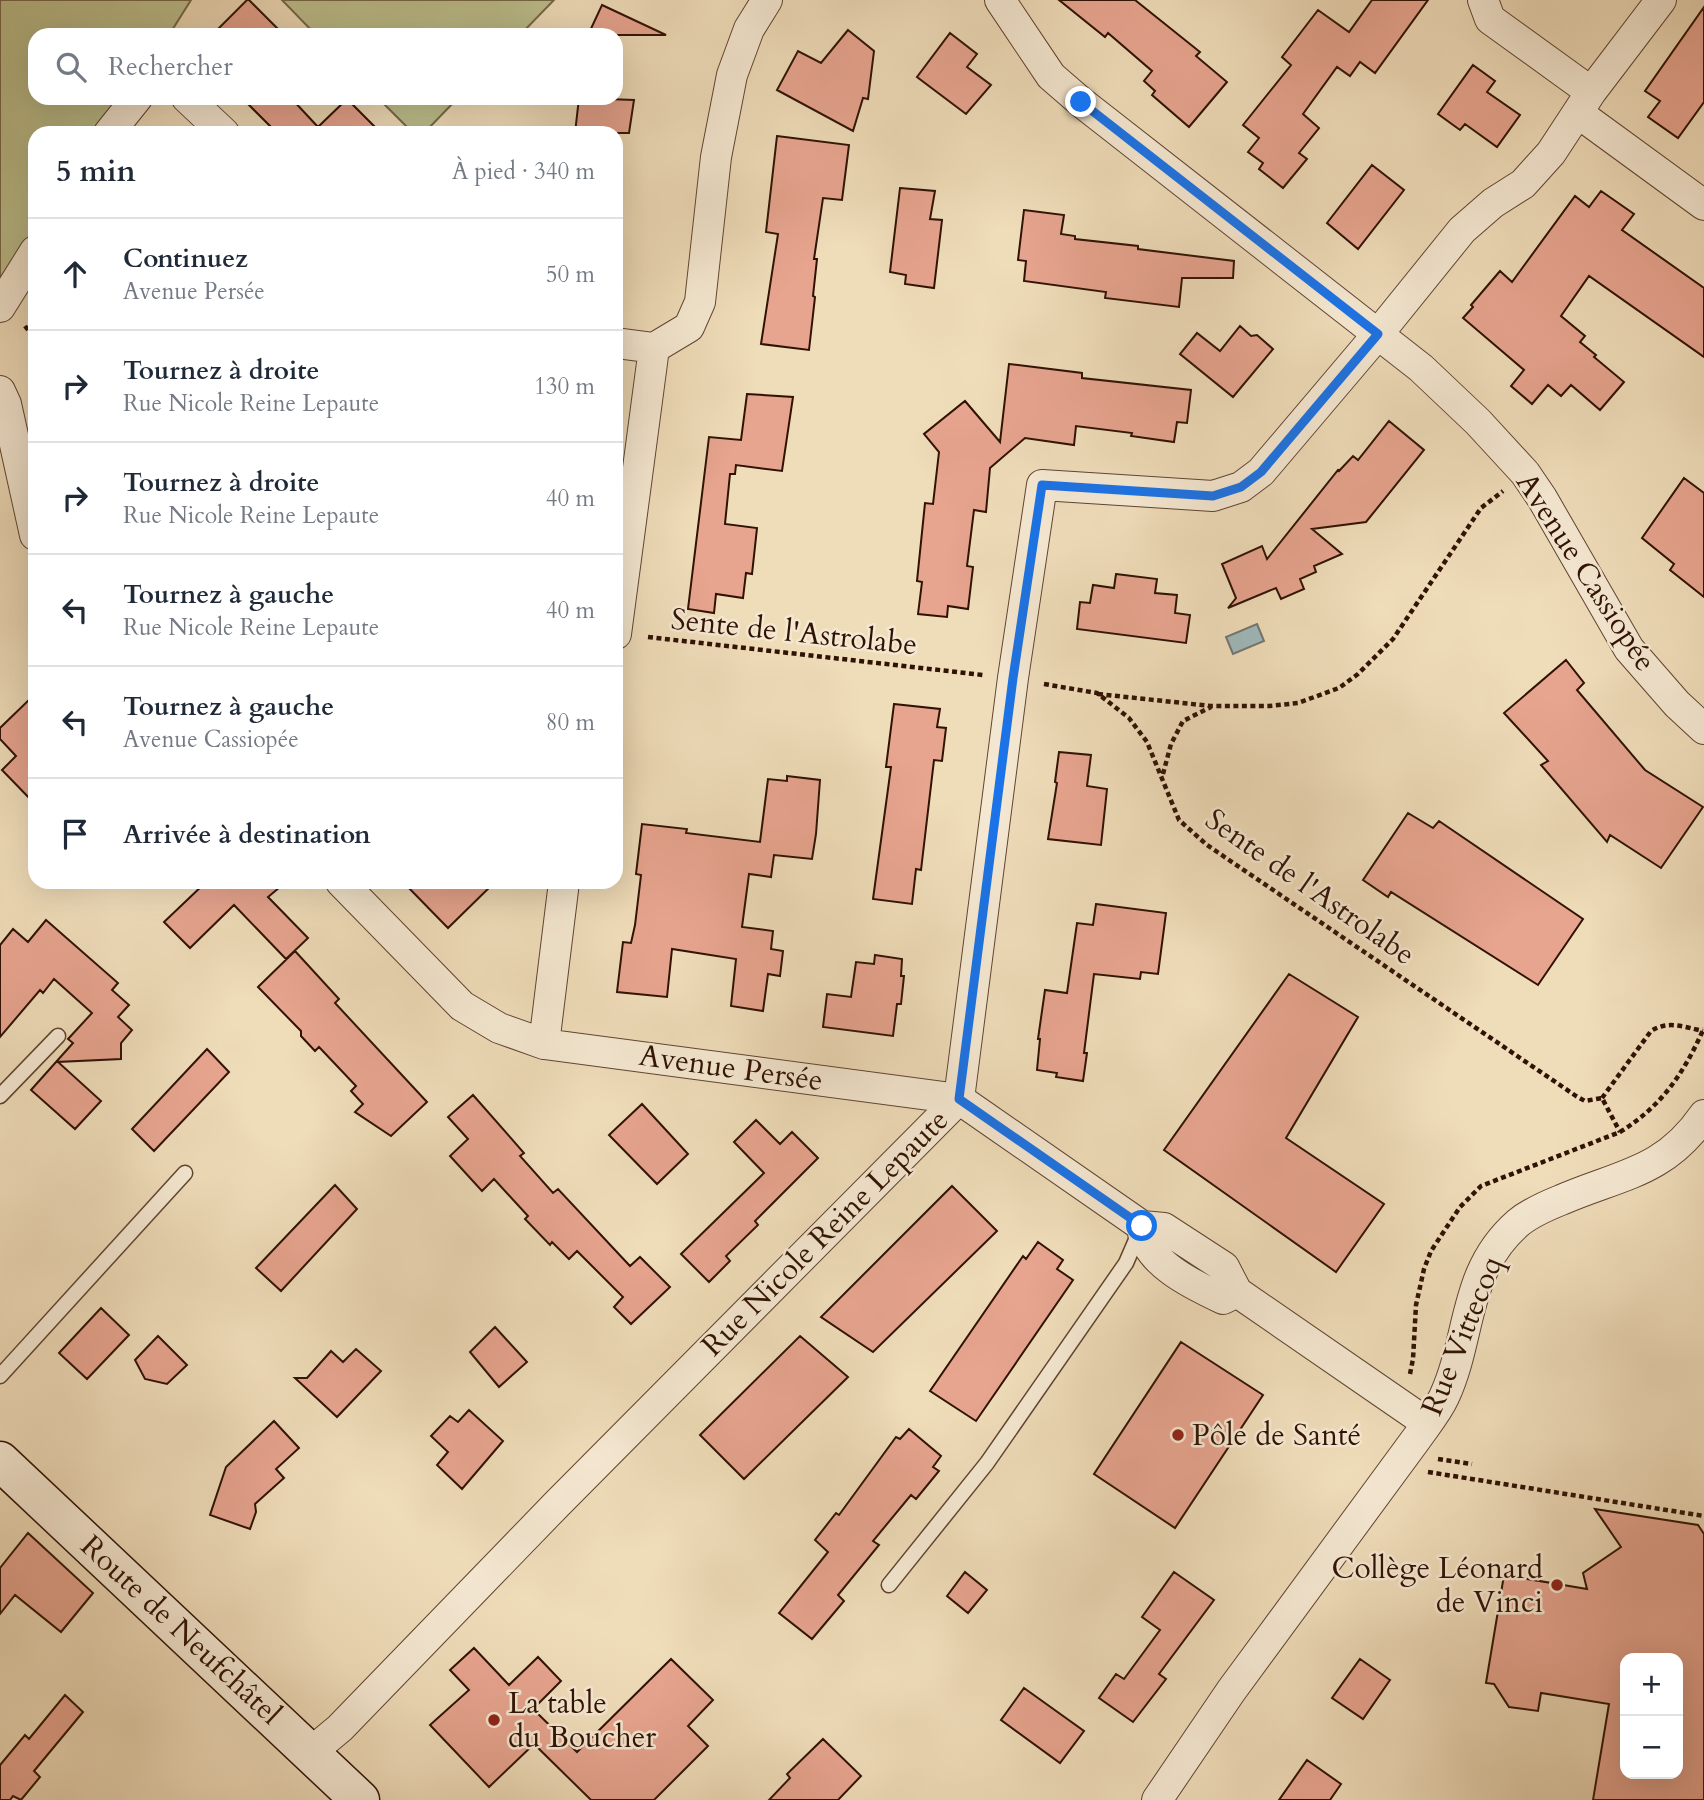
<!DOCTYPE html>
<html lang="fr">
<meta charset="utf-8">
<style>
:root{--surface:#fff;--page:#f6f6f7;--text:#1f2937;--muted:#747a83;--line:#e0e1e3}
body{margin:0;font-family:Cardo,serif;background:var(--page);color:var(--text)}
.controls{position:absolute;right:21px;bottom:21px;display:grid;overflow:hidden;border-radius:14px;box-shadow:0 7px 28px #0002}
.controls button{width:63px;height:63px;display:grid;place-items:center;padding:0;border:0;border-bottom:2px solid var(--line);background:var(--surface);color:var(--text);font:35px sans-serif}
.stop{position:absolute;width:21px;height:21px;margin:-16px;border:5px solid #1a73e8;border-radius:50%;background:#fff}
.stop.end{background:#1a73e8;border-color:#fff;box-shadow:0 2px 7px #0008}
.list{margin:0;padding:0;list-style:none}
h2{display:flex;justify-content:space-between;align-items:center;height:91px;margin:0;padding:0 28px;font-size:30px}
h2 small{font-size:23px;font-weight:400;color:var(--muted)}
.list li{display:grid;grid-template-columns:46px 1fr auto;gap:21px;align-items:center;box-sizing:border-box;height:112px;padding:0 28px;border-top:2px solid var(--line)}
.list b{display:block;font-size:26px;white-space:nowrap}
.list p{margin:0;font-size:23px;white-space:nowrap;color:var(--muted)}
.list em{font-size:23px;font-style:normal;color:var(--muted)}
.icon{flex:none;width:38px;height:38px;fill:none;stroke:currentColor;stroke-width:2;stroke-linecap:round;stroke-linejoin:round}
.map{position:relative;flex:none;width:1704px;height:1800px;overflow:hidden}
.search{position:absolute;background:var(--surface);box-shadow:0 7px 28px #0002;left:28px;top:28px;width:595px;height:77px;display:flex;align-items:center;gap:18px;box-sizing:border-box;padding:0 24px;border-radius:21px;color:var(--muted);font-size:26px}
.panel{position:absolute;background:var(--surface);box-shadow:0 7px 28px #0002;left:28px;top:126px;width:595px;height:763px;border-radius:21px}
.map>svg:first-child{display:block}
.green{fill:#bcbf8d;stroke:#766848;stroke-width:2}
.water{fill:#9fb9bb;stroke:#737672;stroke-width:2}
.building{fill:#e7a48f;stroke:#301204;stroke-width:2;fill-rule:evenodd}
.lines{fill:none;stroke-linecap:round;stroke-linejoin:round}
.service-casing{stroke:#604431;stroke-width:17}
.minor-casing{stroke:#604431;stroke-width:32}
.secondary-casing{stroke:#301204;stroke-width:41}
.path{stroke:#301204;stroke-width:4.5;stroke-dasharray:5 3.5;stroke-linecap:butt}
.service{stroke:#f5e8d2;stroke-width:14}
.minor{stroke:#f5e8d2;stroke-width:30}
.secondary{stroke:#f5e8d2;stroke-width:38}
.route{stroke:#1a73e8;stroke-width:9}
.poi-dot{fill:#8f2418;stroke:#f5e8d2;stroke-width:2.5}
.labels{text-anchor:middle;dominant-baseline:central;stroke-width:5;stroke-linejoin:round;paint-order:stroke}
.street-label{font-size:30px;fill:#301204;stroke:#f5e8d2}
.poi-label{font-size:30px;fill:#301204;stroke:#f5e8d2;text-anchor:start}
</style>
<div class="map">
<svg width="1704" height="1800" viewBox="0 0 1704 1800">
<rect width="100%" height="100%" fill="#efdcb9"/>
<filter id="stains"><feTurbulence type="fractalNoise" baseFrequency=".00286" numOctaves="4"/><feColorMatrix values="0 0 0 0 .2 0 0 0 0 .09 0 0 0 0 .02 0 0 0 .5 -.17"/></filter>
<radialGradient id="worn" r=".72"><stop offset=".6" stop-color="#630" stop-opacity="0"/><stop offset="1" stop-color="#630" stop-opacity=".3"/></radialGradient>
<path class="green" d="M0 0H191L169 35H35V98H128L105 133H35V241L0 295Z
M282 0H554L520 35H316Z
M378 98H458L424 133H413Z"/>
<path class="water" d="M1257 624 1264 641 1233 654 1226 637Z"/>
<path class="building" d="M247 0H249L284 35H212Z
M1059 0H1135L1200 52 1196 56 1227 82 1189 127 1152 95 1155 91 1144 81 1152 71 1108 33 1105 37Z
M1372 0H1428L1375 73 1360 62 1350 76 1337 67 1303 114 1319 128 1299 153 1307 159 1283 188 1259 169 1263 163 1248 152 1259 138 1243 125 1291 65 1282 57 1318 10 1349 32Z
M602 5 666 35H588Z
M1704 7V102L1678 138 1648 117 1660 101 1645 91Z
M848 30 874 51 868 99 863 98 853 131 777 90 798 51 821 63Z
M950 33 977 54 967 67 991 85 966 114 917 77Z
M1473 65 1495 81 1487 92 1520 115 1497 147 1465 124 1460 130 1438 114Z
M242 98H291L318 127 347 99 381 133H277Z
M579 98 634 100 629 133H575Z
M777 136 849 145 842 200 823 198 814 259H817L813 296 815 297 809 350 761 344 778 234 766 232Z
M1372 165 1404 190 1358 249 1327 223Z
M900 188 935 191 930 219 942 220 934 288 905 284 906 275 890 272Z
M1601 191 1634 214 1622 230 1704 288V357L1589 276 1561 316 1585 336 1580 342 1596 355 1594 357 1624 382 1600 410 1571 385 1561 396 1548 385 1532 404 1511 386 1524 370 1463 318 1473 307 1471 305 1500 271 1512 282 1575 196 1589 207Z
M1024 210 1064 215 1061 234 1075 236V239L1138 246V249L1234 261 1233 278H1182L1179 307 1105 298 1106 292 1024 281 1026 261 1018 260Z
M1240 326 1251 336 1257 335 1273 349 1233 397 1180 354 1197 333 1220 351Z
M1009 364 1082 373V378L1191 390 1187 423 1177 422 1174 442 1131 436 1132 433 1076 426 1074 445 1025 438 990 468 986 512 974 510 967 566 973 567 968 609 948 606 947 617 918 614 922 582 917 581 925 503 933 504 939 452 924 434 965 401 1000 442Z
M747 394 793 397 782 471 736 465 735 474H730L725 524 757 528 752 574 746 573 743 598 716 594 714 613 688 609 709 437 741 440Z
M1389 421 1424 450 1366 522 1312 529 1342 554 1314 566 1316 572 1300 579 1304 589 1281 599 1276 588 1228 608 1236 598 1222 564 1262 546 1267 559 1338 470 1339 471 1353 456 1358 460Z
M1684 478 1704 493V597L1670 570 1674 564 1642 538Z
M1116 574 1157 579 1155 593 1177 595 1175 613 1190 615 1186 643 1077 629 1080 602 1090 603 1093 585 1114 588Z
M1566 660 1584 683 1577 690 1645 770 1703 807 1661 868 1610 835 1607 842 1541 765 1548 761 1504 713Z
M35 694V804L2 770 16 756 0 739V728Z
M894 704 940 709 937 727 946 728 942 761 934 760 921 870 916 869 912 904 873 899 891 767H886Z
M1059 752 1091 755 1087 786 1107 789 1101 845 1048 839 1057 783 1055 782Z
M787 776 820 780 816 834 812 859 774 855 771 877 749 874 742 927 773 931 771 949 783 951 780 976 768 974 763 1011 731 1006 736 959 672 949 667 997 617 992 623 942 631 943 635 925 641 875 636 874 642 824 687 829 686 833 760 842 768 779 787 781Z
M1408 813 1433 828 1439 821 1583 919 1538 985 1391 892 1388 897 1363 880Z
M206 882H286L268 897 308 938 286 959 234 905 190 948 164 922Z
M403 882H495L448 928Z
M1096 904 1166 913 1158 974 1141 972 1140 979 1094 974 1084 1053H1087L1083 1081 1056 1077 1057 1073 1037 1070 1040 1039H1038L1045 990 1067 993 1077 923 1093 925Z
M46 920 118 983 112 990 129 1005 118 1017 132 1030 121 1043V1059L58 1062 101 1101 75 1129 31 1090 73 1043 68 1039 92 1013 54 979 43 993 40 990 0 1037V945L13 929 28 942Z
M295 951 339 999 335 1003 427 1102 391 1136 355 1112 363 1104 351 1091 356 1086 319 1047 315 1051 301 1036V1031L258 987Z
M875 955 902 959 901 976H904L901 1004H897L893 1036 823 1027 827 994 851 997 856 962 874 964Z
M1289 974 1358 1017 1286 1138 1384 1204 1336 1272 1164 1150Z
M207 1049 229 1072 154 1151 132 1129Z
M473 1095 524 1153 520 1156 553 1193 558 1189 630 1266 640 1257 670 1287 631 1324 614 1307 623 1297 577 1251 569 1259 552 1242 550 1245 525 1219 528 1216 494 1179 482 1191 450 1156 468 1139 448 1117Z
M642 1104 688 1154 657 1184 609 1135Z
M756 1120 780 1144 792 1132 818 1158 755 1221 758 1225 726 1256 730 1261 709 1282 681 1254 764 1173 734 1142Z
M335 1185 357 1209 281 1291 256 1268Z
M952 1186 997 1231 873 1352 821 1317Z
M1038 1242 1063 1260 1057 1269 1073 1280 976 1421 930 1391 1023 1256 1026 1259Z
M101 1308 129 1335 87 1379 59 1353Z
M495 1327 527 1362 499 1387 470 1352Z
M158 1336 187 1365 167 1384 145 1379 135 1360Z
M800 1336 848 1377 744 1479 700 1435Z
M1181 1342 1263 1395 1175 1528 1094 1474Z
M356 1349 381 1371 337 1417 295 1378H307L331 1351 343 1362Z
M469 1410 503 1441 462 1489 437 1465 448 1452 431 1436 450 1416 458 1422Z
M274 1421 299 1448 276 1469 284 1478 255 1504 256 1512 250 1529 210 1515 226 1467Z
M909 1429 941 1456 933 1467 939 1471 916 1499 911 1495 873 1541 879 1545 838 1595 844 1601 812 1639 779 1613 828 1552 815 1540 836 1513 839 1515 896 1437 900 1439Z
M1595 1509 1698 1525 1704 1534V1800H1593L1609 1704 1541 1693 1538 1711 1509 1707 1494 1684 1486 1683 1504 1575 1587 1589 1583 1573 1621 1547ZM1625 1658H1678V1774H1625Z
M28 1533 93 1593 61 1632 15 1595 0 1614V1568Z
M965 1572 987 1590 968 1613 947 1596Z
M1174 1572 1214 1600 1159 1674 1166 1679 1133 1722 1099 1698 1116 1674 1124 1679 1160 1630 1142 1617Z
M474 1648 509 1685 538 1657 561 1681 533 1709 577 1752 671 1659 713 1700 688 1726 708 1746 654 1800H591L534 1744 489 1787 430 1725 469 1690 450 1670Z
M1360 1659 1390 1680 1363 1719 1332 1698Z
M1024 1688 1084 1731 1060 1763 1001 1720Z
M65 1695 83 1712 34 1771 40 1777 21 1800 13 1796 10 1800H0V1765L25 1735 29 1739Z
M823 1739 861 1776 838 1800H769L790 1778 787 1774Z
M1307 1760 1341 1784 1330 1800H1279Z"/>
<g class="lines">
<g class="service-casing">
<path id="service" d="M0 1096 58 1036
M0 1376 185 1173
M889 1585 987 1463 1126 1263 1139 1233"/>
</g>
<g class="minor-casing">
<path id="minor" d="M1000 0 1051 76 1081 102 1421 368 1478 422 1525 473 1542 498 1629 649 1677 704 1704 729
M1483 0 1490 19 1591 92
M187 98 224 133
M1578 113 1704 205
M109 133 137 98
M0 307 35 251
M616 343 654 348
M0 391 6 404 35 535
M616 634 654 348 689 327 700 302 716 157 732 75 749 29 767 0
M341 882 462 1006 499 1028 544 1044 959 1099 1142 1226 1164 1228 1224 1267 1237 1292 1427 1423
M544 1044 564 882
M1142 1226C1144 1262 1193 1285 1223 1299L1237 1292
M310 1753 340 1728 557 1504 959 1099 1013 678 1042 485 1213 496 1241 487 1261 472 1378 334 1462 230 1493 203 1523 184 1551 153 1591 92 1661 0
M1157 1800 1231 1691 1417 1438C1426 1425 1437 1412 1444 1397 1472 1337 1462 1272 1518 1223 1530 1213 1546 1206 1561 1200 1621 1174 1664 1173 1704 1115"/>
</g>
<g class="secondary-casing">
<path id="secondary" d="M0 1461 360 1800"/>
</g>
<path class="path" d="M25 326 35 339
M648 637 983 675
M1044 684 1097 693 1129 718 1147 742 1179 820 1207 845 1576 1096 1585 1101 1602 1098 1620 1132
M1098 694 1211 706H1269L1298 703 1339 688 1358 674 1393 639 1481 508 1503 491
M1163 774 1171 744 1183 721 1211 707
M1602 1098 1651 1031C1668 1020 1684 1027 1703 1031
M1410 1374 1413 1359 1416 1305 1424 1269 1431 1251 1460 1207 1481 1186 1620 1132C1662 1106 1684 1073 1704 1028
M1438 1459 1472 1464
M1428 1472 1704 1516"/>
<use href="#service" class="service"/>
<use href="#minor" class="minor"/>
<use href="#secondary" class="secondary"/>
</g>
<g class="lines">
<path class="route" d="M1081 102 1378 334 1261 472 1241 487 1213 496 1042 485 1013 678 959 1099 1142 1226"/>
</g>
<g class="poi-dot">
<circle cx="1178" cy="1435" r="7"/>
<circle cx="1557" cy="1585" r="7"/>
<circle cx="494" cy="1720" r="7"/>
</g>
<g class="labels">
<g class="street-label">
<text transform="translate(1586 572) rotate(57)">Avenue Cassiopée</text>
<text transform="translate(794 632) rotate(6)">Sente de l'Astrolabe</text>
<text transform="translate(1310 887) rotate(35)">Sente de l'Astrolabe</text>
<text transform="translate(731 1068) rotate(8)">Avenue Persée</text>
<text transform="translate(825 1233) rotate(-45)">Rue Nicole Reine Lepaute</text>
<text transform="translate(1462 1336) rotate(-68)">Rue Vittecoq</text>
<text transform="translate(181 1630) rotate(43)">Route de Neufchâtel</text>
</g>
<g class="poi-label">
<text x="1192" y="1435">Pôle de Santé</text>
<text x="1543" y="1568" text-anchor="end">Collège Léonard<tspan x="1543" dy="34">de Vinci</tspan></text>
<text x="508" y="1703">La table<tspan x="508" dy="34">du Boucher</tspan></text>
</g>
</g>
<rect width="100%" height="100%" filter="url(#stains)"/>
<rect width="100%" height="100%" fill="url(#worn)"/>
</svg>
<div class="controls">
<button>+</button>
<button>−</button>
</div>
<div class="stop" style="left:1142px;top:1226px"></div>
<div class="stop end" style="left:1081px;top:102px"></div>
<div class="search"><svg class="icon" aria-label="search" viewBox="0 0 24 24"><circle cx="10" cy="10" r="6"/><path d="M15 15l6 6"/></svg>Rechercher</div>
<section class="panel">
<h2>5 min<small>À pied · 340 m</small></h2>
<ul class="list">
<li><svg class="icon" aria-label="ahead" viewBox="0 0 24 24"><path d="M12 20V5M6 11l6-6 6 6"/></svg><div><b>Continuez</b><p>Avenue Persée</p></div><em>50 m</em></li>
<li><svg class="icon" aria-label="right" viewBox="0 0 24 24"><path d="M7 20v-9h11M14 6l5 5-5 5"/></svg><div><b>Tournez à droite</b><p>Rue Nicole Reine Lepaute</p></div><em>130 m</em></li>
<li><svg class="icon" aria-label="right" viewBox="0 0 24 24"><path d="M7 20v-9h11M14 6l5 5-5 5"/></svg><div><b>Tournez à droite</b><p>Rue Nicole Reine Lepaute</p></div><em>40 m</em></li>
<li><svg class="icon" aria-label="left" viewBox="0 0 24 24"><path d="M17 20v-9H6M10 6l-5 5 5 5"/></svg><div><b>Tournez à gauche</b><p>Rue Nicole Reine Lepaute</p></div><em>40 m</em></li>
<li><svg class="icon" aria-label="left" viewBox="0 0 24 24"><path d="M17 20v-9H6M10 6l-5 5 5 5"/></svg><div><b>Tournez à gauche</b><p>Avenue Cassiopée</p></div><em>80 m</em></li>
<li><svg class="icon" aria-label="arrive" viewBox="0 0 24 24"><path d="M6 21V4h12l-3 4 3 4H6"/></svg><div><b>Arrivée à destination</b></div></li>
</ul>
</section>
</div>
